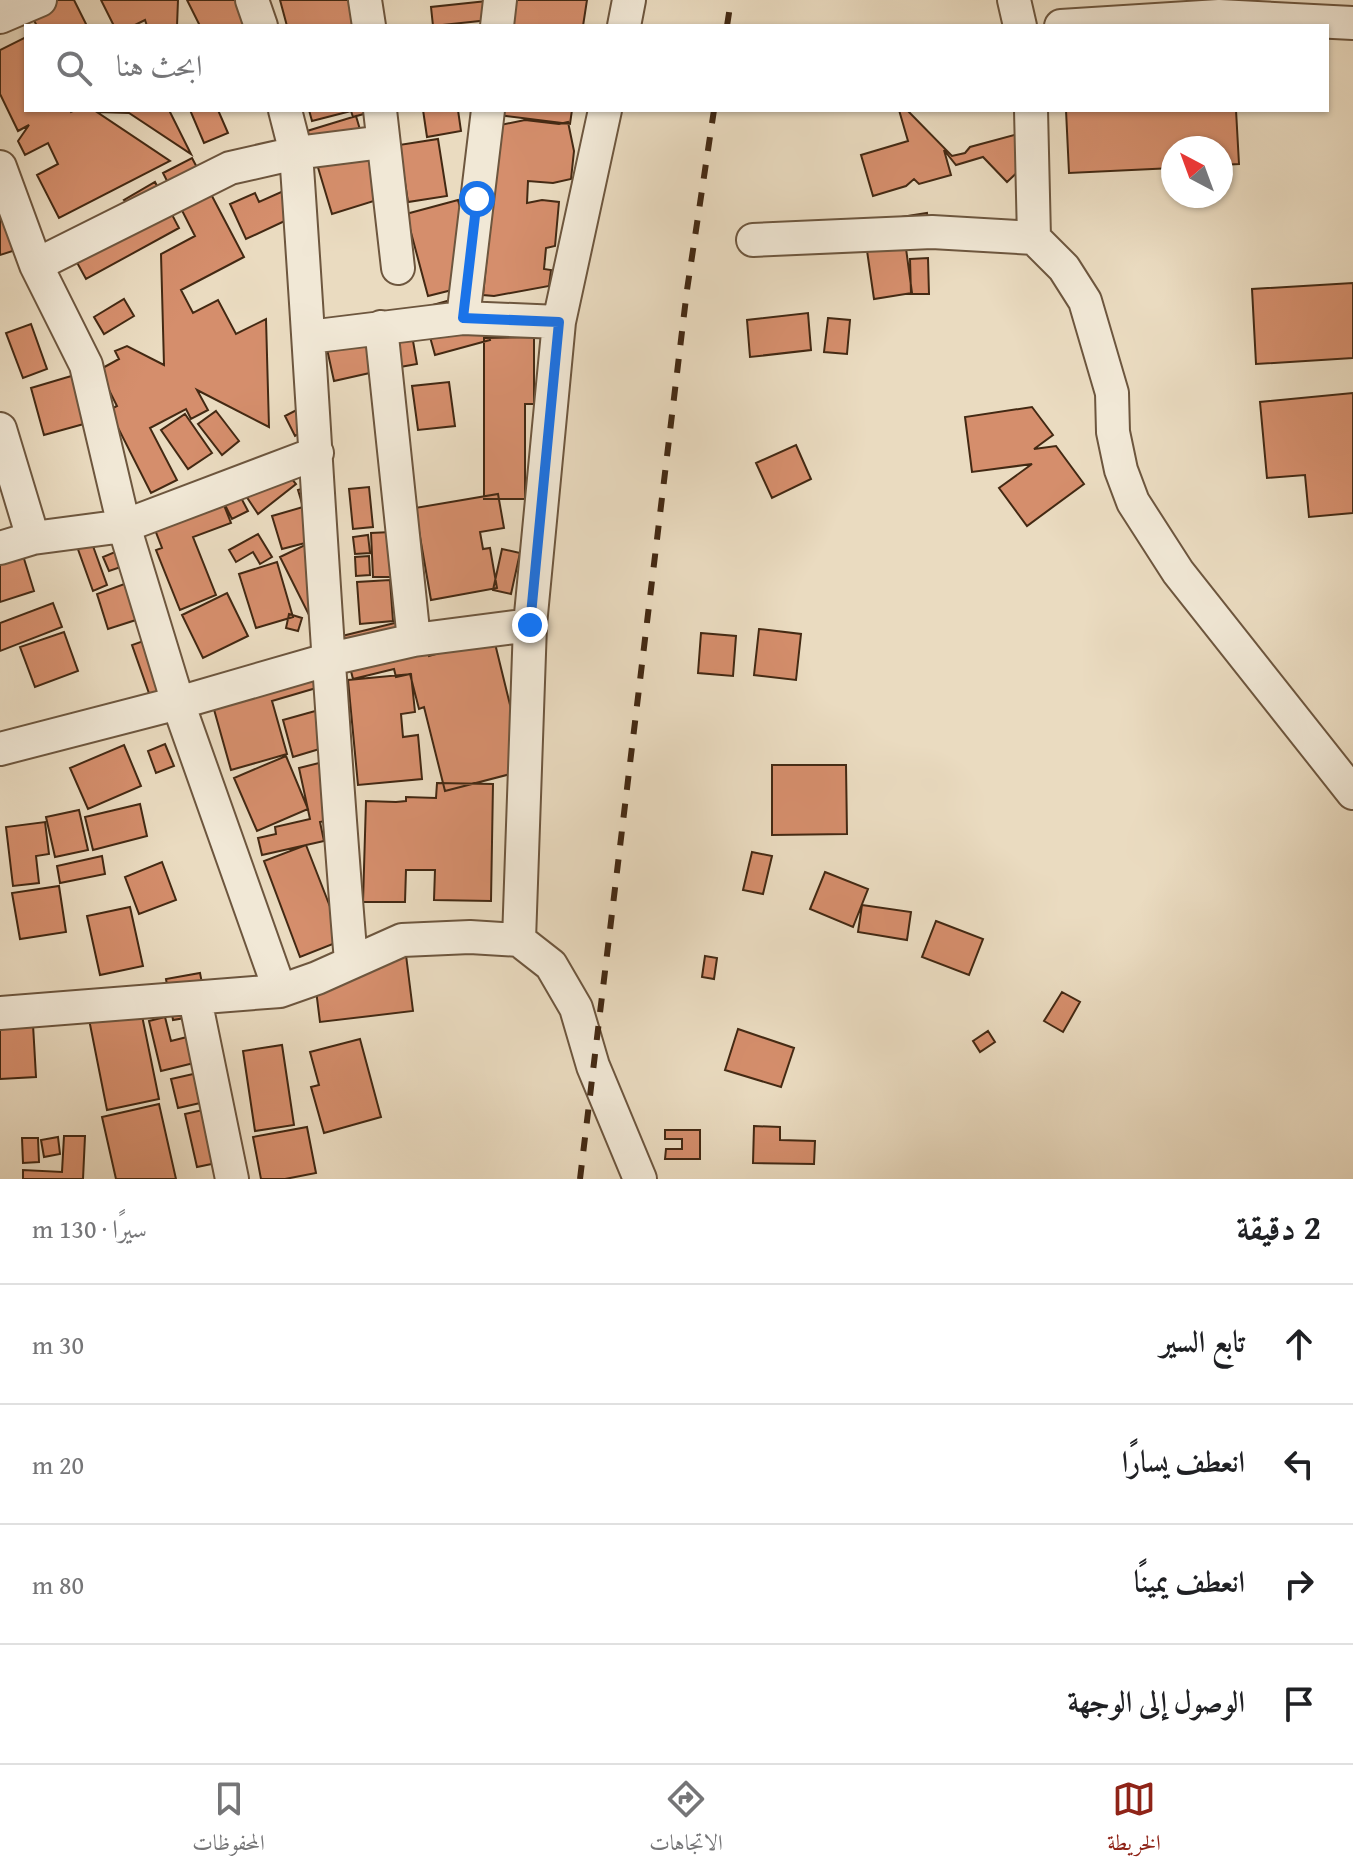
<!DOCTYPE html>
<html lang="ar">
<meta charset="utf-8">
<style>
:root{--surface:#fff;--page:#f2f2f2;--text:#202124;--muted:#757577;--line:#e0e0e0;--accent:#8f2418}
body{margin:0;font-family:"Gentium Book Plus",Amiri,serif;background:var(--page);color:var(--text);direction:rtl}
.compass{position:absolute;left:1161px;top:136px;width:72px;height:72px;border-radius:50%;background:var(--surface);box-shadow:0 2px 6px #0004;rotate:319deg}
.stop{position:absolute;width:24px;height:24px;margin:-18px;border:6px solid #1a73e8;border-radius:50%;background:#fff}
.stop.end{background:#1a73e8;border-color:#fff;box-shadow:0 2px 8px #0008}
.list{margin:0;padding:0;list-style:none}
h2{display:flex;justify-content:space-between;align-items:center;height:104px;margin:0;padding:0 32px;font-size:34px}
h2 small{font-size:26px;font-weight:400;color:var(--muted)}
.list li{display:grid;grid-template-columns:52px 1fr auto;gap:24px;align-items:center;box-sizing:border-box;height:120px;padding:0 32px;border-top:2px solid var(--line)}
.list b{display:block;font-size:30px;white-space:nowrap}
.list em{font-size:26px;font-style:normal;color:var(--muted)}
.icon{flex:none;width:44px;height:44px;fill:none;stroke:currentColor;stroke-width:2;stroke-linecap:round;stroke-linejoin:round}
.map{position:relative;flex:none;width:1353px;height:1179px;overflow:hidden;direction:ltr}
.search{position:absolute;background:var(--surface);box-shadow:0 2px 6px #0004;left:24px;right:24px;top:24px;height:88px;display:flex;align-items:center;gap:20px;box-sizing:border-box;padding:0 28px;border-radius:0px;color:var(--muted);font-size:30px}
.sheet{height:584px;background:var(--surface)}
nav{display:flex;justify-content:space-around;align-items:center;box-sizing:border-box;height:112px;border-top:2px solid var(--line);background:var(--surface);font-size:22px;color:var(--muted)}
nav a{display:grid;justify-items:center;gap:4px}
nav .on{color:var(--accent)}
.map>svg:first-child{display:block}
.building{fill:#d58e6c;stroke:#432913;stroke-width:2}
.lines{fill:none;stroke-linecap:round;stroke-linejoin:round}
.street-casing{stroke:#6d563e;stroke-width:36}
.street{stroke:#f1e8d6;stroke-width:32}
.rail{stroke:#432913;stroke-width:6;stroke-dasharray:14 14;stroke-linecap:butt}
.route{stroke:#1a73e8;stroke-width:10}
</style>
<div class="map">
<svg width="1353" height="1179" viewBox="0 0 1353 1179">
<rect width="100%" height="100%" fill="#eadbc0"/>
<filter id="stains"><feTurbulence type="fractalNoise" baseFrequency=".0025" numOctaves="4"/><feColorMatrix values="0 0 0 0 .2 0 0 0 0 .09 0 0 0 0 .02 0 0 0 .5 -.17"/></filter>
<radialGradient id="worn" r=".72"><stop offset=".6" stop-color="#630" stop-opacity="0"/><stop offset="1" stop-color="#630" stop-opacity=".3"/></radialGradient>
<path class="building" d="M23 0H74L87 26H37Z
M101 0H178L177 26H147L145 20 133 26H114Z
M187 0H239L248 26H200Z
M280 0H356L377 26H287Z
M514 0H587L583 26H511Z
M487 1 489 20 433 26 431 7Z
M26 37V110H70L71 112 75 110H169L191 154 129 113 97 112 170 161 59 218 37 175 58 164 48 143 25 155 18 141 29 125 18 131 0 94V50Z
M190 110H218L228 133 204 143Z
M309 110H378L353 117 351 111 312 121Z
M423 110H458L461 131 427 137Z
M499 110H572L570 124 499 115Z
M899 110H907L952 156 965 153 970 147 1018 134 1026 164 1007 182 983 157 956 165 944 150 951 175 919 184 914 179 906 186 873 196 861 155 908 141Z
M1066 110H1236L1239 164 1221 165V148H1173V168L1069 173Z
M356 116 366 150 390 196 332 214 307 131Z
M525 120 559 124 568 122 574 151 571 179 553 183 528 181 527 203 542 200 559 202 555 246 546 248 544 269 551 270 549 286 494 296 483 295 500 125Z
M438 139 447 196 408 202 399 145Z
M192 158 244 257 181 290 193 313 218 300 236 334 266 319 269 427 197 390 208 410 191 419 186 409 150 428 177 480 151 493 109 410 117 406 99 370 119 359 115 351 127 346 164 365 161 254 195 236 163 173Z
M155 182 179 228 86 279 63 237 126 202 124 200Z
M297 185 289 219 246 239 230 204 255 193 259 202Z
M458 200 480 283 428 296 406 214Z
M0 213 22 248 0 255Z
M927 213 930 237 905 241 912 293 874 299 863 223Z
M928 258 929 294H911L910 259Z
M1353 283V358L1256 364 1252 289Z
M476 293 490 340 435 355 422 308Z
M124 299 134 316 104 334 94 317Z
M408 312 417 364 400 367 390 315Z
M808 313 811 350 750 357 747 320Z
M828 318 850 320 847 354 824 352Z
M31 324 47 369 23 378 6 333Z
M322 326 378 335 392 368 334 381Z
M534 337V404H525V499H484V338Z
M78 374 91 422 44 435 31 388Z
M449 382 455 426 418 430 412 386Z
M1353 393V513L1309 517 1305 475 1267 478 1260 402Z
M308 404 318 424 295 436 285 416Z
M1032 407 1053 435 1034 449 1056 446 1084 484 1027 526 999 488 1032 464 972 472 965 417Z
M216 411 239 441 222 455 198 424Z
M185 414 212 453 188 469 161 430Z
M796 445 811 479 772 498 756 463Z
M271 453 296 484 258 514 236 481Z
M229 475 248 511 232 519 214 483Z
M321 484 336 535 282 549 272 516 303 507 298 490Z
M369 487 373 527 353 529 349 489Z
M498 494 504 528 480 532 483 549 490 548 497 588 431 600 415 508Z
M220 495 231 523 193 537 216 595 180 610 156 550 162 548 145 504Z
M391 532 393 577H373L371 533Z
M258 534 272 557 260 564 253 552 236 562 229 550Z
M89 535 107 585 93 591 75 541Z
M368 535 370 553 355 554 353 537Z
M305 545 338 611 313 623 280 557Z
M21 549 34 591 0 602V556Z
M502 549 520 553 511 594 493 590Z
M115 552 121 567 109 571 103 557Z
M369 556 370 575 356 576 355 557Z
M277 562 293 617 256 628 239 574Z
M390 580 393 621 360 624 357 582Z
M127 583 139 619 108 629 97 594Z
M227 593 248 636 203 658 182 615Z
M53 603 62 627 0 651V623Z
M289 614 302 618 298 631 286 628Z
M419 617 429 656 446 651 489 619 526 770 445 791 424 707 419 709 410 674 396 677 394 669 353 679 342 636Z
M759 629 801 634 796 680 754 675Z
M64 632 78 671 35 687 20 647Z
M701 633 736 636 733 676 698 673Z
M152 638 170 692 151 699 132 645Z
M313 651 323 686 272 701 287 754 231 770 206 681Z
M411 674 415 712 401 714 403 737 418 735 422 779 358 785 348 680Z
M326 708 336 744 293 757 283 720Z
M165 744 174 766 156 773 148 751Z
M124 745 141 786 88 809 70 768Z
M286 756 308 809 257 831 234 778Z
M335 759 334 819 320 822 324 841 262 855 258 838 276 834 275 827 310 819 299 768Z
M772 765H846L847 834 772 835Z
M437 783 493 784 491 901 434 900 435 870H406L405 902H363L366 801 396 802 406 801V797L436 798Z
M140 804 147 836 93 850 85 817Z
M79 810 88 850 55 857 46 817Z
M45 822 49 854 36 856 39 883 13 886 6 827Z
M306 845 343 940 300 957 264 861Z
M752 852 772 856 763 894 743 890Z
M102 856 105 874 60 883 57 866Z
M162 862 176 900 139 914 125 877Z
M825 872 868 889 853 927 810 909Z
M59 886 66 932 20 939 12 893Z
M862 905 911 912 907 940 858 932Z
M130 907 143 966 100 975 87 916Z
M936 921 983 939 969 975 922 957Z
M405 947 413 1011 320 1022 314 974Z
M705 956 717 958 714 979 702 977Z
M200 973 208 1014 173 1020 166 979Z
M114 988 117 1005 139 1001 159 1099 107 1110 84 994Z
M1062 992 1080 1002 1063 1032 1044 1021Z
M32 1007 36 1077 0 1079V1021Z
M165 1017 171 1041 187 1037 194 1063 161 1071 149 1021Z
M738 1029 794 1048 781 1087 725 1070Z
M988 1031 995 1042 980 1052 973 1041Z
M360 1039 381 1117 324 1133 311 1087 319 1085 310 1052Z
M282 1045 294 1125 255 1131 243 1051Z
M211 1070 218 1099 178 1108 171 1079Z
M159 1104 176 1179H116L102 1117Z
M225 1105 231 1160 197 1167 185 1114Z
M754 1126 780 1127V1140L815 1141 814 1164 753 1163Z
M307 1127 316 1173 285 1179H261L253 1137Z
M665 1130H700V1159H665L666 1149H682V1139H665Z
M64 1136H85L83 1179H23V1170L62 1172Z
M58 1137 60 1154 44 1157 41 1140Z
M22 1138H38L39 1162 23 1163Z"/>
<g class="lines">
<g class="street-casing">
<path id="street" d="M252 0 261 26
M365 0 369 26
M1014 0 1020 26
M0 17 40 0
M497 26 500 0
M624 26 629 0
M1061 26 1219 16 1353 23
M285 110 296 153C315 423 328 692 351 961
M380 110 398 268
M1031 110 1034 238
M0 167 36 265 86 365 124 526 178 703 280 991
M753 240 932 232 1034 238 1064 268 1085 301 1112 393 1113 432 1121 470 1133 502 1178 572 1353 793
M36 265 230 168 296 153 383 142
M463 318 488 110
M381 327 414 640
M309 337 463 318 559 322
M0 429 33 538
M0 548 33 538 124 526 317 453
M0 749 178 703 330 659 414 640 530 625
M519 940 530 625 559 322 605 110
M195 999 232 1179
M0 1013 280 991 317 978 402 940 470 937 519 940 551 965 576 1008 593 1066 640 1179"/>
</g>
<use href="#street" class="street"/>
<path class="rail" d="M727 26 731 0
M580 1179 687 290 714 110"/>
</g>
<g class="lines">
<path class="route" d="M477 199 463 318 559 322 530 625"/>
</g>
<rect width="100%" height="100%" filter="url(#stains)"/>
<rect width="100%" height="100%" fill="url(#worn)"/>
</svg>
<svg class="compass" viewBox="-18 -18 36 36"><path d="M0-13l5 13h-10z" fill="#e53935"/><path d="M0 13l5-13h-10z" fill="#757577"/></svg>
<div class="stop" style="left:477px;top:199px"></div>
<div class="stop end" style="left:530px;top:625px"></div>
<div class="search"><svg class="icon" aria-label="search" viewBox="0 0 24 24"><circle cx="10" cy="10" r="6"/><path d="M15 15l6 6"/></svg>ابحث هنا</div>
</div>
<section class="sheet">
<h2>2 دقيقة<small>سيرًا · 130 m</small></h2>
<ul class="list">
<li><svg class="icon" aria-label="ahead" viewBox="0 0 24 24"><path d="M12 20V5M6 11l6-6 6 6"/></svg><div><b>تابع السير</b></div><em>30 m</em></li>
<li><svg class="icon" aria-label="left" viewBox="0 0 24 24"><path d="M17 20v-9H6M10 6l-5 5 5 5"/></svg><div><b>انعطف يسارًا</b></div><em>20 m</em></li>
<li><svg class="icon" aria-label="right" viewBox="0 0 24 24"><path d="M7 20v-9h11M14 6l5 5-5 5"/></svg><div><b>انعطف يمينًا</b></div><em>80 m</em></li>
<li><svg class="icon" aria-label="arrive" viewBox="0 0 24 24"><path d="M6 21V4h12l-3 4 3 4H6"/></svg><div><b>الوصول إلى الوجهة</b></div></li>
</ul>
</section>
<nav>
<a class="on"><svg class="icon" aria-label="map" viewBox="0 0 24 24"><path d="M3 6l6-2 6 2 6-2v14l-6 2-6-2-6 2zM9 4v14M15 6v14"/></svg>الخريطة</a>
<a><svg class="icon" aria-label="directions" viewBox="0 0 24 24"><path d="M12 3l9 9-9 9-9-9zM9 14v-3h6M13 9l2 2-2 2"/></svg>الاتجاهات</a>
<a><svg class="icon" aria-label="saved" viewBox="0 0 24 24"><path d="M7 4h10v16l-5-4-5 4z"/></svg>المحفوظات</a>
</nav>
